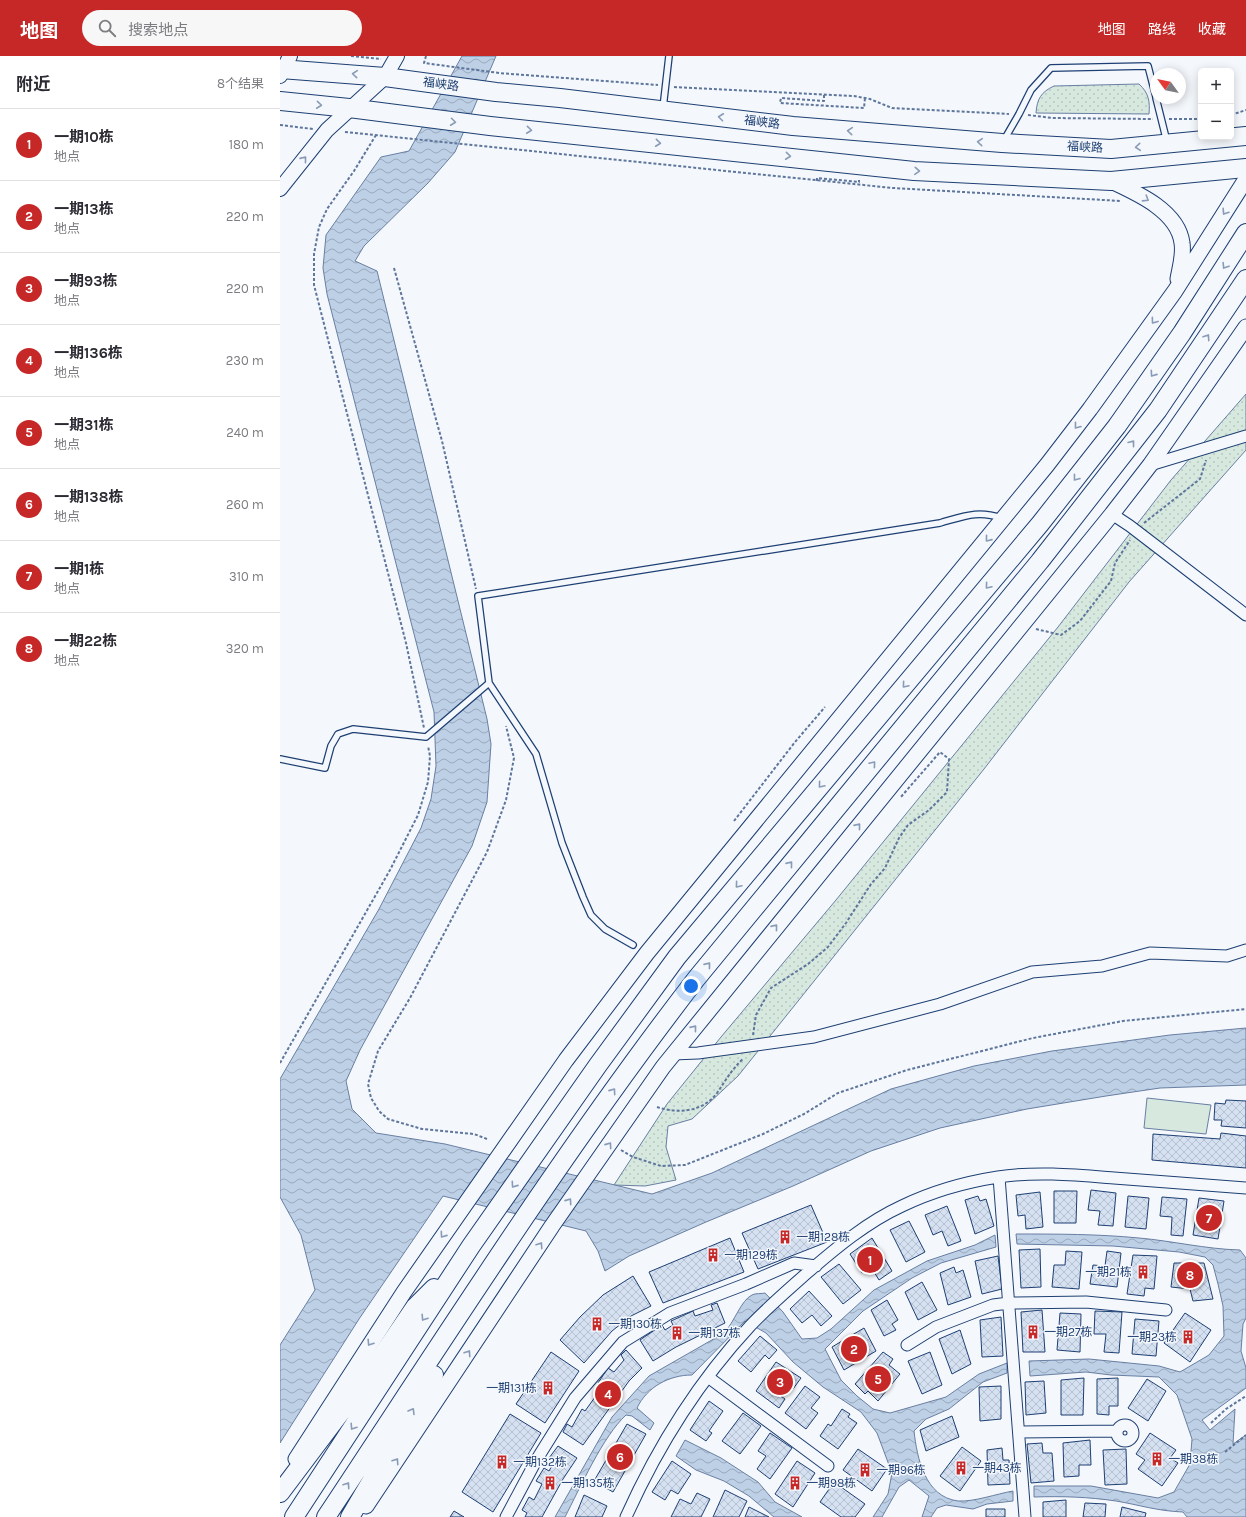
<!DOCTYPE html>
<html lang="zh">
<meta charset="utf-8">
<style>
:root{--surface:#fff;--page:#f7f7f7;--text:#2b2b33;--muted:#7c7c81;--line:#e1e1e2;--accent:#c62828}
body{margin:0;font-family:Karla,"Noto Sans SC",sans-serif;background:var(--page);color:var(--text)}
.controls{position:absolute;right:12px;top:12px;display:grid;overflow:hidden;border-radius:6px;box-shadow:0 2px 10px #0003}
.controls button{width:36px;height:36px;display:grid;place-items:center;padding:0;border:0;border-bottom:1px solid var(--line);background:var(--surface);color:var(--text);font:20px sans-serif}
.compass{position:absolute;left:870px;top:12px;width:36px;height:36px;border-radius:50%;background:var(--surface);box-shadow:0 2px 10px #0003;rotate:303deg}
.you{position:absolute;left:411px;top:930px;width:14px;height:14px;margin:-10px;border:3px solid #fff;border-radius:50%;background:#1a73e8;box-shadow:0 0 0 6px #1a73e833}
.badge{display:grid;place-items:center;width:26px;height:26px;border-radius:50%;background:var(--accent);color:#fff;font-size:13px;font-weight:700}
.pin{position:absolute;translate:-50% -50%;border:2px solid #fff;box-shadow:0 1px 4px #0006}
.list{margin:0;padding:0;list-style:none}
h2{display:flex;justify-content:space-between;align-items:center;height:52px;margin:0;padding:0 16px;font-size:17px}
h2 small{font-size:13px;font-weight:400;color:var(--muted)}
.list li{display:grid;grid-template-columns:26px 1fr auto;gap:12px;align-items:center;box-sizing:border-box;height:72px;padding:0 16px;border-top:1px solid var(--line)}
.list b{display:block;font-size:15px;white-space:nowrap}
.list p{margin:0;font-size:13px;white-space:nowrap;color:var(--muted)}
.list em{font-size:13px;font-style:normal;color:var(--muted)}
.icon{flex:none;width:22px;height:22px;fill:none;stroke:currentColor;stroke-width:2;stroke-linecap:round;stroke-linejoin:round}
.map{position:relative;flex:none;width:966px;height:1461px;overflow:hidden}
header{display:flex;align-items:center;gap:24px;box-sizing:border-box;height:56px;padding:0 20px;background:var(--accent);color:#fff}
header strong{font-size:19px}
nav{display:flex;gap:22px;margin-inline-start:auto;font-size:14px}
.search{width:280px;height:36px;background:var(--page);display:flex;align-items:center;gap:10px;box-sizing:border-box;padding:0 14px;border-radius:22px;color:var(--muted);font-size:15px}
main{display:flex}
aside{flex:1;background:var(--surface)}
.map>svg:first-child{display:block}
.grass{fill:url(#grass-dots);stroke:#687fa3}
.pitch{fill:#d7e8df;stroke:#687fa3}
.water{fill:url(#water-waves);stroke:#687fa3}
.building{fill:url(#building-cross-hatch);stroke:#1d3f73}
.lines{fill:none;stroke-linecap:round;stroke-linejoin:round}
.service-casing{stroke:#1d3f73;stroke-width:8}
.minor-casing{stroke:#1d3f73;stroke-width:13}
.tertiary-casing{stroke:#1d3f73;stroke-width:16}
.secondary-casing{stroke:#1d3f73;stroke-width:17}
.trunk-casing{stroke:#1d3f73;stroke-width:20}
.path{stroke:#5e769c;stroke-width:2;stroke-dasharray:3 2;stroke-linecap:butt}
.service{stroke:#f4f7fb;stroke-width:5.5}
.minor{stroke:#f4f7fb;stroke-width:11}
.tertiary{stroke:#f4f7fb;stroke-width:14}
.secondary{stroke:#f4f7fb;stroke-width:15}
.trunk{stroke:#f4f7fb;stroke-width:18}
.oneway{stroke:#889bb7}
.labels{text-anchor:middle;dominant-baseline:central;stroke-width:3;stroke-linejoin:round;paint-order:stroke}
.street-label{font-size:12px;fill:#1d3f73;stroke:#f4f7fb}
.poi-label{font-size:12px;fill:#1d3f73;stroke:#f4f7fb;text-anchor:start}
</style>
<header>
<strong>地图</strong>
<div class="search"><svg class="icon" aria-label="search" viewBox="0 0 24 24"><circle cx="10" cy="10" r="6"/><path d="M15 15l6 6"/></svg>搜索地点</div>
<nav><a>地图</a><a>路线</a><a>收藏</a></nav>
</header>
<main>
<aside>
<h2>附近<small>8个结果</small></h2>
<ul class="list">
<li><span class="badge">1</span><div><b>一期10栋</b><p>地点</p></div><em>180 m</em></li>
<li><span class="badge">2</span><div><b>一期13栋</b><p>地点</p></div><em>220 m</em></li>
<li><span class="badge">3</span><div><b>一期93栋</b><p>地点</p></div><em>220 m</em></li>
<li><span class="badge">4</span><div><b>一期136栋</b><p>地点</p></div><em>230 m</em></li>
<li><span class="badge">5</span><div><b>一期31栋</b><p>地点</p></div><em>240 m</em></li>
<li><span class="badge">6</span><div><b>一期138栋</b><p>地点</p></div><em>260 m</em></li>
<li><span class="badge">7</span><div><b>一期1栋</b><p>地点</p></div><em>310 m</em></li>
<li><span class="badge">8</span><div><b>一期22栋</b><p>地点</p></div><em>320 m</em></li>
</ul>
</aside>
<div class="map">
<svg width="966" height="1461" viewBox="0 0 966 1461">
<defs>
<pattern id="grass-dots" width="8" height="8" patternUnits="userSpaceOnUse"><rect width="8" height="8" fill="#d7e8df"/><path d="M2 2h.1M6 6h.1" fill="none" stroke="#b8c8c3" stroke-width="1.8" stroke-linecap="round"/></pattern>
<pattern id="water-waves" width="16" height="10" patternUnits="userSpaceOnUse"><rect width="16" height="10" fill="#bed0e5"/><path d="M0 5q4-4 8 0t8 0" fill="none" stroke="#9aaabe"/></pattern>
<pattern id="building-cross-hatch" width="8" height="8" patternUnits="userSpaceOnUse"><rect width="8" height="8" fill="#d5e0f0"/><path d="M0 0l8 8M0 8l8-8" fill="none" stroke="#b6c1d1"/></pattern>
</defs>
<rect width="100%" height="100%" fill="#f4f7fb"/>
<path class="grass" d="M859 28C869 37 870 46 869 58L756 57C757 43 761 36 774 30Z
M966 338V394L849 526 704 713 458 1020 412 1063 388 1070 386 1091 396 1124 365 1130 334 1129 387 1048 441 981 556 844 778 571 891 424Z"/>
<path class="pitch" d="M867 1042 931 1049 926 1078 864 1072Z"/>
<path class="water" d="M182 0H216L175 96 148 127 84 190 75 205 97 215 207 663 211 688 207 746 192 790 80 994 66 1025 72 1053 96 1077 165 1088 372 1138 432 1117 611 1033 694 1010 772 995 890 979 966 972V1029L880 1032 826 1040 747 1053 660 1072 591 1095 513 1130 426 1166 349 1200 325 1215 318 1195 306 1175 163 1140 79 1263 0 1387V1289L35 1234 21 1179 0 1141V1023L99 853 141 772 151 743 156 710 154 656 47 238 43 212 46 179 101 101 129 95Z
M736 1178C777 1178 818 1178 859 1182 893 1185 925 1193 960 1194L966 1202V1262L963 1268 961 1295 966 1312V1332L922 1364 930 1374 955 1353 953 1388 966 1379V1461H907L903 1456C877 1455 860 1449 836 1445 809 1441 782 1440 754 1441V1430H811L878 1442 894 1436 910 1408 912 1383 897 1339 879 1321 831 1319 806 1316 750 1320 749 1305 809 1303 879 1310 900 1316 929 1299 944 1280 943 1250 938 1228 933 1209 925 1201 899 1196 833 1190 737 1188Z
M715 1179 716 1191 661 1207 632 1222 583 1255 545 1293 561 1324 577 1340 593 1353 610 1357 666 1341 699 1318 727 1307V1317L703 1326 669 1353 646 1363 634 1375C637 1402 645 1441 678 1445 694 1446 716 1438 733 1435V1445L707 1448 693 1453 666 1449 657 1452 651 1461H642L649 1440 629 1424 619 1431 602 1461H593L608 1438 612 1417 597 1377 581 1356 543 1331 513 1306 486 1277 465 1265 412 1319C389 1319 367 1331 357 1352L374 1367 370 1374 352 1360 346 1359C323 1380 300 1432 285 1461H275L332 1361 369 1320 444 1277C454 1267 461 1244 472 1239 475 1237 482 1238 485 1237L503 1256 522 1283 537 1282 551 1273 594 1234 647 1205 695 1189Z
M405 1384 441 1402 478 1426 495 1446 522 1461H494L469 1440 444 1425 416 1414 396 1400Z"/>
<path class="building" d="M946 1044 966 1045V1072L941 1070 942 1064H934L935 1047 945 1048Z
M941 1077 966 1080V1112L872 1104 873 1078 940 1083Z
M811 1134 836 1137 833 1170 818 1169 820 1155 808 1154Z
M774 1135H797L796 1167H774Z
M760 1136 763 1171 746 1173 745 1159 738 1160 736 1139Z
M698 1140 700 1145 706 1143 714 1170 695 1178 685 1144Z
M848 1140 869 1142 866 1173 845 1171Z
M882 1141 907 1143 903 1180 891 1179 892 1161 880 1160Z
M919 1142 944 1145 938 1183 913 1179Z
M531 1149 547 1186 478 1213 462 1177Z
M667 1150 681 1185 668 1190 662 1175 653 1179 645 1159Z
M629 1165 645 1196 626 1206 610 1174Z
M450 1182 464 1216 383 1247 369 1216Z
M592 1182 612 1215 599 1224 591 1211 582 1217 570 1198Z
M760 1193 761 1231 741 1232 739 1194Z
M786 1195 802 1196 799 1233 772 1231 774 1209H785Z
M827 1195 841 1197 837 1231 810 1228 813 1209 825 1210Z
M853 1199 877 1200 874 1233 865 1232 864 1240 847 1238Z
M718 1200 722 1233 702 1238 695 1205Z
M894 1207H924L933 1243 913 1245 910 1233 891 1231Z
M559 1208 581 1234 563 1248 541 1221Z
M674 1211 676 1217 683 1214 691 1241 668 1249 660 1217Z
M353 1220 371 1250 351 1260 332 1275 304 1307 280 1284 300 1261 323 1239Z
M642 1226 657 1254 638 1264 625 1236Z
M529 1235 552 1260 541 1270 532 1259 522 1267 510 1253Z
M607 1244 618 1264 612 1268 616 1274 604 1280 591 1254Z
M437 1247 445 1267 396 1291 373 1305 360 1284 382 1269 385 1274 393 1269 391 1265 413 1255 415 1260 433 1254 431 1249Z
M762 1254 765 1296H743L741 1256Z
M815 1255 842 1256 839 1297 824 1296 826 1278H814Z
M780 1257 801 1258 800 1296 777 1294Z
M905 1257 931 1274 910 1306 884 1287Z
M721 1261 723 1300 702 1301 700 1264Z
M855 1263 879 1265 876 1300 852 1298Z
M584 1272 596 1295 564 1314 552 1291Z
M680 1274 691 1308 672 1318 659 1283Z
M480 1280 497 1294 489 1303 485 1299 471 1316 458 1305Z
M346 1294 362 1312 349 1325 303 1389 283 1376 287 1368 292 1371 302 1353 305 1355 323 1330 318 1327 328 1312 334 1316 344 1304 341 1299Z
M271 1296 299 1315 265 1367 236 1348Z
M603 1296 613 1303 609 1309 620 1318 598 1345 588 1335 585 1338 575 1328Z
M650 1296 662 1329 642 1338 628 1305Z
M496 1306 521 1322 513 1333 508 1329 501 1340 505 1343 499 1352 476 1335Z
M804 1322 803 1359H781V1324Z
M838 1322V1350H829V1359L817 1358V1323Z
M867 1323 886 1335 868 1365 848 1352Z
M764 1325 766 1357 746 1359 745 1326Z
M525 1330 540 1341 531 1352 538 1357 526 1373 505 1357Z
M721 1330V1363L700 1365 699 1331Z
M429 1345 443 1355 429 1375 432 1377 426 1385 410 1374Z
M562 1353 570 1358 568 1361 577 1367 558 1393 540 1380 548 1368 551 1370Z
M463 1357 481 1370 460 1398 442 1385Z
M230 1358 261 1377 213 1456 182 1436Z
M672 1360 679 1381 646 1395 640 1374Z
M347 1368 366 1378 333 1436 314 1425Z
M490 1377 512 1392 490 1423 477 1413 486 1400 478 1395Z
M870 1377 896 1394 890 1402 898 1407 882 1430 858 1413 865 1404 856 1398Z
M810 1384 811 1409H799V1420L784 1421 783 1387Z
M762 1387 763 1397H772L774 1425 751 1427 747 1388Z
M278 1390 297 1402 283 1423 262 1461H245L247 1457 242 1454 249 1441 254 1444 262 1428 256 1425 264 1412 269 1415 274 1406 269 1402Z
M682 1391 701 1405 680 1435 660 1420Z
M722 1392 723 1404H729L730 1428 708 1429 707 1394Z
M578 1393 607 1413 592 1435 563 1414Z
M846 1393 847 1428 825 1429 823 1394Z
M392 1405 411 1418 398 1438 391 1434 385 1444 372 1436Z
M517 1405 535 1417 513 1451 495 1438Z
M554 1426 585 1448 575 1461H561L540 1446Z
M445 1434 467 1445 459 1461H433Z
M417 1437 430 1443 421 1461H391L400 1443 411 1448Z
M304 1439 327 1450 322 1461H295Z
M786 1444V1461H763V1446Z
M805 1447 826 1448 825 1461H803Z
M469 1451 489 1461H465Z
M842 1451 866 1457 865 1461H840Z
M706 1453H725V1461H706Z
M174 1455 184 1461H170Z"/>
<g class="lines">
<g class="service-casing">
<path id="service" d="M876 42 887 86
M383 52 389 0
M724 84 739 58 751 34 771 12 868 10 876 41
M0 703 45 712 51 690 58 678 73 673 146 681 209 627
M353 889 325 873 311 859 303 841 282 787 256 698 209 627 198 540 660 467C685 460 697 454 722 462"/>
</g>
<g class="minor-casing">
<path id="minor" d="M870 409 966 380
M832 458 850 470 966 559
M393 998 418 997 534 981 660 948 752 916 822 910 870 897 947 900 966 894
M719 1121 745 1461
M627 1289 656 1271 713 1249 729 1247 806 1246 886 1254
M428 1321 548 1410
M837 1377a8 8 0 1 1 16 0a8 8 0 1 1-16 0Z
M739 1376 837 1375
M226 1461 257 1403 295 1342 343 1286 390 1257 466 1228 514 1207 536 1210
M346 1461C377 1392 418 1326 470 1270 488 1251 508 1234 527 1217 556 1192 587 1166 622 1150 651 1136 686 1126 718 1121 756 1115 797 1119 834 1122 878 1125 922 1129 966 1132"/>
</g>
<g class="tertiary-casing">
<path id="tertiary" d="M0 20 10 0
M0 133 47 74 105 21 117 0"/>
</g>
<g class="secondary-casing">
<path id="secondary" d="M831 125C857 137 898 155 902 187 904 199 900 211 898 223
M16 1403 124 1236 286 1004 367 897 767 409 810 353 895 235 966 123
M86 1450 272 1170 383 1011 832 458 870 409 966 271"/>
</g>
<g class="trunk-casing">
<path id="trunk" d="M0 13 105 21 216 36 280 42 513 70 722 87 831 93 966 80
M0 45 69 52 210 70 634 115 831 125 966 112
M0 1437 85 1324 135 1251 154 1232
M14 1461 191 1190 318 1009 397 901 760 468 837 370 902 277 966 177
M46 1461C166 1280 283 1095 416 923L760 505 878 354 966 223
M70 1461 154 1319"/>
</g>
<path class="path" d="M71 0 101 3
M146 0 144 7 219 17 378 29
M394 31 574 40 590 43 612 52 729 58
M544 39V45L501 42 500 47 584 52 585 42
M748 59 772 62 873 63
M951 59 966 54
M889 63H921
M0 69 33 73
M65 76 613 132 841 145
M96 79 74 115 47 153 39 171 34 198V229L126 587 144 672
M537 125V122L579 126V124
M114 212 162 385 196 533
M864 467 920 423 926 404
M756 573 781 579 800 565 831 525 835 507 850 484
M454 765 515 686 545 651
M473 979 476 959 491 932 528 908 548 891 566 867 591 828 605 812 619 782 628 769 649 754 667 736 669 703 660 696 620 742
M0 1007 110 814 138 759 148 726 150 700 148 690
M377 1051C398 1058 423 1056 437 1037 446 1024 451 1014 463 1003
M207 1083 194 1078 142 1073 108 1063 99 1055 91 1042 88 1028 98 995 130 942 207 796 226 744 234 702 226 670
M341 1094 353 1101 381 1110 405 1109 483 1078 524 1058 558 1037 627 1014 753 982 843 965 966 953
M931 1367 946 1353 966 1340
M945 1396 966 1379"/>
<use href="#service" class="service"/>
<use href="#minor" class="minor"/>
<use href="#tertiary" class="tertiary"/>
<use href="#secondary" class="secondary"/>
<use href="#trunk" class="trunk"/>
</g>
<defs><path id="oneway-chevron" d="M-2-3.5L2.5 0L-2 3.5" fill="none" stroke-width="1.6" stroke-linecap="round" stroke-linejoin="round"/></defs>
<g class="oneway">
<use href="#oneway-chevron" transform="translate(75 18) rotate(-175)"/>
<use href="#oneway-chevron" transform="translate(39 49) rotate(6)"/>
<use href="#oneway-chevron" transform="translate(441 61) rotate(-173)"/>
<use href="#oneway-chevron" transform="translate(173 66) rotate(7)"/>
<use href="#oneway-chevron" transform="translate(249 74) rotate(6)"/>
<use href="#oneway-chevron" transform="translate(570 75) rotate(-175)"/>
<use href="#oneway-chevron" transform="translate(700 86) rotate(-175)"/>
<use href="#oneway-chevron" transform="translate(378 87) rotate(6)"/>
<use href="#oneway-chevron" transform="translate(858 91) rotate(175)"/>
<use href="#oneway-chevron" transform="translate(508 100) rotate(6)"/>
<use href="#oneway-chevron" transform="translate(24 103) rotate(-51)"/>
<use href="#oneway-chevron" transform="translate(637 115) rotate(4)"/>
<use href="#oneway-chevron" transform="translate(866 143) rotate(32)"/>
<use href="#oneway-chevron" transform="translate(945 156) rotate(123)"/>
<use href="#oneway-chevron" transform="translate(945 210) rotate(122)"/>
<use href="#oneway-chevron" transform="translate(874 265) rotate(126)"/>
<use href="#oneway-chevron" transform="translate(927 281) rotate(-56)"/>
<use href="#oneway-chevron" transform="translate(873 318) rotate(125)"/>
<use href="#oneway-chevron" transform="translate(797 370) rotate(128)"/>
<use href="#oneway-chevron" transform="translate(852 387) rotate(-52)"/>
<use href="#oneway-chevron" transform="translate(796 422) rotate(128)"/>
<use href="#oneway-chevron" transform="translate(708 483) rotate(129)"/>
<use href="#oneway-chevron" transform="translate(708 530) rotate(130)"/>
<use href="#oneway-chevron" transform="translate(625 629) rotate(130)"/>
<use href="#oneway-chevron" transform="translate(593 708) rotate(-50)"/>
<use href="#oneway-chevron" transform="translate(541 729) rotate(130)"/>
<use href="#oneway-chevron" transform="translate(578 770) rotate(-51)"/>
<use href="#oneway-chevron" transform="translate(510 808) rotate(-51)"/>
<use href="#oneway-chevron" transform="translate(458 829) rotate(130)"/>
<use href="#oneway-chevron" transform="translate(495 871) rotate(-51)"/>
<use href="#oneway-chevron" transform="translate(428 909) rotate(-51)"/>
<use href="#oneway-chevron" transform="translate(414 972) rotate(-51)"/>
<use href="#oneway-chevron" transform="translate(333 1035) rotate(-55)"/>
<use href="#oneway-chevron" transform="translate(329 1089) rotate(-55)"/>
<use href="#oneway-chevron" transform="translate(234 1129) rotate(125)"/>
<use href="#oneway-chevron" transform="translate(289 1145) rotate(-55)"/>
<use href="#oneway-chevron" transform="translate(163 1179) rotate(125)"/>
<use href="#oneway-chevron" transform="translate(260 1189) rotate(-56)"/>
<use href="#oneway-chevron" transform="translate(144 1262) rotate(123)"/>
<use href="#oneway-chevron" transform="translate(90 1287) rotate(123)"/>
<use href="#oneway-chevron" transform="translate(188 1297) rotate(-56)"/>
<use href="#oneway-chevron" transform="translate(132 1355) rotate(-59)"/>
<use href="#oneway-chevron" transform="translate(73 1371) rotate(123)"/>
<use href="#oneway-chevron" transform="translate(116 1405) rotate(-56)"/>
<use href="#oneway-chevron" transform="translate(67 1429) rotate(-56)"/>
</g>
<defs>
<g id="building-bare" transform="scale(1.08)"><path d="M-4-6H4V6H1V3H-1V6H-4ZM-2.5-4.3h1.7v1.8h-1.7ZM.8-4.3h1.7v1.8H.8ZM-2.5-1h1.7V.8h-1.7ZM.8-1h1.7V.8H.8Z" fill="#c62828" stroke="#f4f7fb" stroke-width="2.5" paint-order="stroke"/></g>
</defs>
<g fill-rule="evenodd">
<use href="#building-bare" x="505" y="1181"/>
<use href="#building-bare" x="433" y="1199"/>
<use href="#building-bare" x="863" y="1216"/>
<use href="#building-bare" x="317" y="1268"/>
<use href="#building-bare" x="753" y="1276"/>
<use href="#building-bare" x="397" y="1277"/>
<use href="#building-bare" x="908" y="1281"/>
<use href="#building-bare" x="268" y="1332"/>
<use href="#building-bare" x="877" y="1403"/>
<use href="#building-bare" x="222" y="1406"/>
<use href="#building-bare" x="681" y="1412"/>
<use href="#building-bare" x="585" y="1414"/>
<use href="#building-bare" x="270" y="1427"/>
<use href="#building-bare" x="515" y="1427"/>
</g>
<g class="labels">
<g class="street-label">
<text transform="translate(161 28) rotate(8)">福峡路</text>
<text transform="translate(482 66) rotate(7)">福峡路</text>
<text transform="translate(805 91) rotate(3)">福峡路</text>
</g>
<g class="poi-label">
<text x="516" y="1181">一期128栋</text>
<text x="444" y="1199">一期129栋</text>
<text x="852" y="1216" text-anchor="end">一期21栋</text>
<text x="328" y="1268">一期130栋</text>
<text x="764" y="1276">一期27栋</text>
<text x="408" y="1277">一期137栋</text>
<text x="897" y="1281" text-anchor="end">一期23栋</text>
<text x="257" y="1332" text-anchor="end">一期131栋</text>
<text x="888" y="1403">一期38栋</text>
<text x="233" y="1406">一期132栋</text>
<text x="692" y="1412">一期43栋</text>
<text x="596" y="1414">一期96栋</text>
<text x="281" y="1427">一期135栋</text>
<text x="526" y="1427">一期98栋</text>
</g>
</g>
</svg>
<div class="controls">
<button>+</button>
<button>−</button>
</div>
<svg class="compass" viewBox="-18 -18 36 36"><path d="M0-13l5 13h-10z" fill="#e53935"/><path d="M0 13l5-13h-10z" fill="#7c7c81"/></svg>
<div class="you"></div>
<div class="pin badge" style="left:590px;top:1204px">1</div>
<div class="pin badge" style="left:574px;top:1293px">2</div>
<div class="pin badge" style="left:500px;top:1326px">3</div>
<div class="pin badge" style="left:328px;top:1338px">4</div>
<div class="pin badge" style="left:598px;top:1323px">5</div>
<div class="pin badge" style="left:340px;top:1401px">6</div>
<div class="pin badge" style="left:929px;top:1162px">7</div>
<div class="pin badge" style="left:910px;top:1219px">8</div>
</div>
</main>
